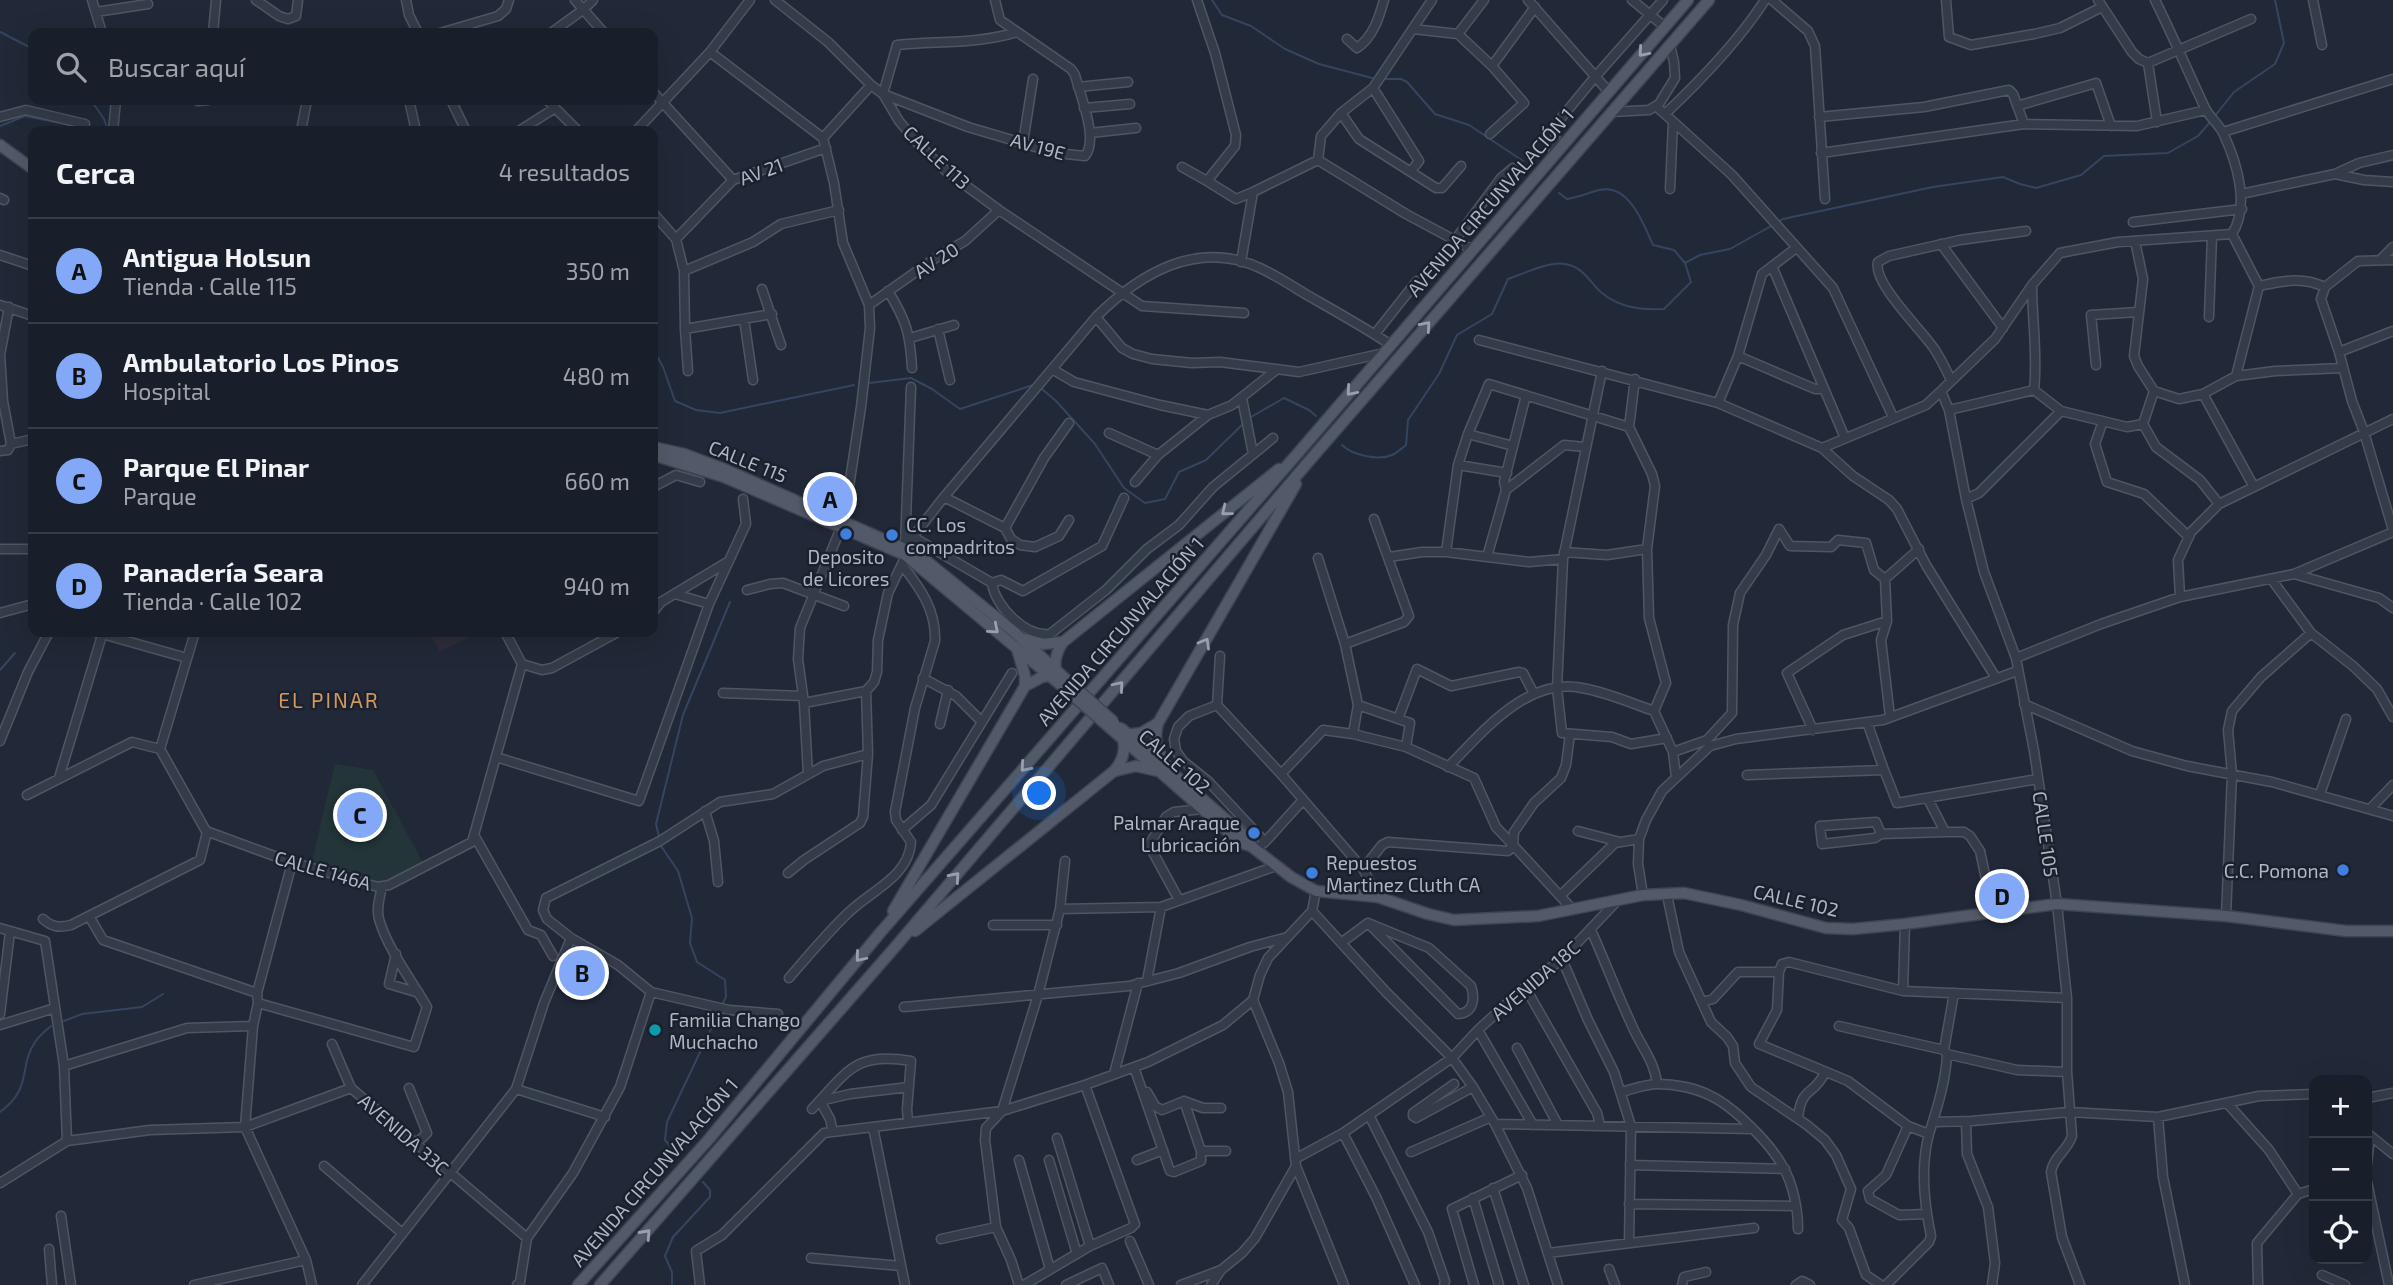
<!DOCTYPE html>
<html lang="es">
<meta charset="utf-8">
<style>
:root{--surface:#191f2a;--page:#262c36;--text:#f1f3f6;--muted:#9fa2a8;--line:#373d47;--accent:#82a8f7}
body{margin:0;font-family:"Exo 2",sans-serif;background:var(--page);color:var(--text)}
.controls{position:absolute;right:21px;bottom:21px;display:grid;overflow:hidden;border-radius:14px;box-shadow:0 7px 28px #0002}
.controls button{width:63px;height:63px;display:grid;place-items:center;padding:0;border:0;border-bottom:2px solid var(--line);background:var(--surface);color:var(--text);font:35px sans-serif}
.you{position:absolute;left:1040px;top:794px;width:24px;height:24px;margin:-18px;border:5px solid #fff;border-radius:50%;background:#1a73e8;box-shadow:0 0 0 10px #1a73e833}
.badge{display:grid;place-items:center;width:46px;height:46px;border-radius:50%;background:var(--accent);color:#111;font-size:23px;font-weight:700}
.pin{position:absolute;translate:-50% -50%;border:4px solid #fff;box-shadow:0 2px 7px #0006}
.list{margin:0;padding:0;list-style:none}
h2{display:flex;justify-content:space-between;align-items:center;height:91px;margin:0;padding:0 28px;font-size:30px}
h2 small{font-size:23px;font-weight:400;color:var(--muted)}
.list li{display:grid;grid-template-columns:46px 1fr auto;gap:21px;align-items:center;box-sizing:border-box;height:105px;padding:0 28px;border-top:2px solid var(--line)}
.list b{display:block;font-size:26px;white-space:nowrap}
.list p{margin:0;font-size:23px;white-space:nowrap;color:var(--muted)}
.list em{font-size:23px;font-style:normal;color:var(--muted)}
.icon{flex:none;width:38px;height:38px;fill:none;stroke:currentColor;stroke-width:2;stroke-linecap:round;stroke-linejoin:round}
.map{position:relative;flex:none;width:2393px;height:1285px;overflow:hidden}
.search{position:absolute;background:var(--surface);box-shadow:0 7px 28px #0002;left:28px;top:28px;width:630px;height:77px;display:flex;align-items:center;gap:18px;box-sizing:border-box;padding:0 24px;border-radius:14px;color:var(--muted);font-size:26px}
.panel{position:absolute;background:var(--surface);box-shadow:0 7px 28px #0002;left:28px;top:126px;width:630px;height:511px;border-radius:14px}
.map>svg:first-child{display:block}
.medical{fill:#2f2c3a}
.green{fill:#233539}
.lines{fill:none;stroke-linecap:round;stroke-linejoin:round}
.stream{stroke:#35445f;stroke-width:2}
.minor-casing{stroke:#4f5663;stroke-width:11}
.major-casing{stroke:#3e4552;stroke-width:13}
.minor{stroke:#343c49;stroke-width:8}
.major{stroke:#525a69;stroke-width:10}
.major-bridge-casing{stroke:#3e4552;stroke-width:13;stroke-linecap:butt}
.major-bridge{stroke:#525a69;stroke-width:10}
.oneway{stroke:#989fae}
.shop-dot{fill:#3f7fe0;stroke:#1a212d;stroke-width:2.5}
.culture-dot{fill:#0f9aa8;stroke:#1a212d;stroke-width:2.5}
.labels{text-anchor:middle;dominant-baseline:central;stroke-width:5;stroke-linejoin:round;paint-order:stroke}
.street-label{font-size:19px;fill:#afb6c5;stroke:#1a212d}
.poi-label{font-size:19px;fill:#afb6c5;stroke:#1a212d;text-anchor:start}
.neighbourhood-label{font-size:21px;letter-spacing:2px;fill:#d2975d;stroke:#1a212d}
</style>
<div class="map">
<svg width="2393" height="1285" viewBox="0 0 2393 1285">
<rect width="100%" height="100%" fill="#212938"/>
<path class="medical" d="M429 632H478L440 652Z"/>
<path class="green" d="M335 764 373 770 423 863 389 881 380 882 312 861Z"/>
<g class="lines">
<path class="stream" d="M1212 0 1222 15 1251 26 1285 49 1319 64 1372 78
M0 32 33 49
M1384 79H1401L1407 82 1435 114 1469 125 1523 161
M91 100 104 119 108 131
M2214 117 2234 92 2275 64 2284 43 2275 0
M0 126 25 116 80 127
M86 128 98 131
M1559 193 1567 199C1579 197 1588 193 1599 190 1629 183 1643 223 1653 245L1674 250 1685 263
M1778 222 1783 219 1933 187 2003 177 2020 184 2036 188 2081 175 2104 156 2168 153 2198 136 2211 121
M653 349 663 367 675 401 696 410 720 413 854 385
M869 383 911 378 932 389 960 409 1033 385
M1042 389 1056 401 1095 444 1124 488 1145 503 1165 499 1179 472 1206 460 1244 423
M1251 417 1284 398 1309 410 1316 416
M1342 445C1352 455 1378 461 1392 455 1397 453 1402 448 1406 445L1408 420 1439 374 1457 335 1492 314 1508 279C1523 274 1549 261 1565 264 1584 267 1590 283 1602 293 1620 308 1642 310 1664 309L1691 282 1685 263 1700 255 1730 249 1773 225
M0 670 15 653
M659 837 656 824 683 715 730 602
M661 846 678 871 692 918 690 943 697 962 725 980 726 997 722 1005
M64 1021 82 1014 142 1007 163 994
M0 1112C33 1088 18 1068 35 1042 39 1036 46 1030 51 1026
M677 1154 665 1140 667 1122 720 1010
M672 1285V1272L665 1256 673 1237 710 1197V1190L703 1182"/>
<g class="minor-casing">
<path id="minor" d="M92 0 102 33
M256 0 279 16 288 19 296 16 298 0
M406 0 409 15 418 33
M575 0 604 33
M775 0 828 42 871 85 883 94 899 121 920 146 946 171 999 210 1142 306 1244 313
M995 0 1000 20 1071 69 1075 75C1080 95 1099 139 1085 156L1056 153 968 127 883 94 897 45C938 41 978 44 1017 32
M1197 0 1215 53 1236 135 1235 146 1207 181 1236 199 1253 192
M1528 0 1609 92
M1632 0 1665 27
M1772 0 1808 31 1815 46 1825 199
M1946 0 1949 37 1971 45 2034 34 2060 28 2102 7
M2098 0 2132 52 2139 59 2148 63 2251 19
M2155 0C2173 36 2188 72 2205 108 2210 118 2220 125 2224 135 2237 163 2250 206 2232 234L2259 286
M2313 0 2322 45
M96 12 148 4
M1413 29 1458 34 1492 66 1524 103 1490 134
M213 33 216 0
M440 33 498 16 506 9 509 0
M551 33 584 9 593 0
M1458 34 1484 0
M1347 39 1357 48C1373 37 1379 18 1384 0
M710 52 823 138 834 183 843 243 869 305 870 328 861 407 844 520 800 628 798 659 804 703 808 774
M2148 63 2157 122
M1492 66 1535 7
M1078 87 1128 82
M1373 88 1419 161 1411 171
M653 92 733 180
M409 100 416 131
M451 100 466 131
M547 100 578 131
M198 101 209 100
M1656 106 1732 175 1833 288 1893 417
M2017 106 2096 83 2111 126
M1084 108 1130 104
M1611 112 1649 110 1659 104 1675 78 1674 62 1670 45
M1341 113 1359 139 1436 188H1442L1461 166
M1665 114C1701 80 1738 42 1765 0
M0 117 26 110 85 124
M1819 117 1924 107 2009 90 2013 94 2024 124
M113 131 116 100
M301 131 307 100
M519 131 555 108
M636 131 710 52 750 0
M2223 132 2393 79
M1090 133 1136 128
M823 138 871 85
M1023 143 1033 79
M1821 153 2024 124 2137 126 2206 110
M1553 156 1557 123 1595 77 1663 0
M1318 160 1406 214 1473 250
M1182 167 1207 181
M2335 174 2364 180 2393 182
M1670 189 1673 122
M2241 194 2335 174 2359 163 2393 155
M0 198 4 200
M653 213 676 239 684 271 685 329 772 314
M2133 222 2242 209
M676 239 733 180 826 148
M1455 240 1501 178 1513 168
M2135 241 2143 279 2134 356 2138 366 2154 391 2179 399 2203 394 2236 376 2275 371 2343 368
M1941 244 2003 328
M0 255 33 266
M2380 260 2393 247
M2393 260 2358 261 2325 287 2321 299 2339 352 2352 401 2364 432 2393 530
M1241 262 1253 192 1318 160 1321 136 1341 113 1373 88 1432 0
M1772 266 1845 438
M684 271 753 242 781 224 839 210
M762 289 781 345
M888 291C906 320 910 333 912 368
M0 305 33 316
M869 305 934 259 965 241 999 210
M9 307 0 355 3 401 11 444
M1096 317 1122 348 1133 354 1152 359 1192 363 1220 362 1299 372 1384 353
M2209 317 2212 236
M744 319 753 380
M685 329 688 371
M938 329 950 380
M1375 334 1417 281
M910 338 954 325
M1479 340 1718 403 1822 448 1853 476 1889 500 1897 509 1926 565 1996 678
M2339 352 2393 331
M1738 356 1815 389H1824
M2096 365 2091 315 2138 312
M1052 369 1074 382 1160 405 1208 415 1232 405 1276 370
M1602 371 1563 559 1557 688 1562 733 1612 737 1631 744 1667 738
M2236 376 2259 286C2283 281 2302 276 2325 287
M1635 379 1629 427 1652 474 1655 486 1647 549 1649 618 1666 683 1654 711
M1951 380C1946 370 1941 359 1935 350 1923 331 1872 283 1878 262L1889 256 1960 240 2026 231
M2034 390 2061 411 2127 427 2143 424
M2154 391 2143 424 2156 447 2200 480 2219 504
M2203 394 2254 487
M1242 398 1253 454
M1718 403 1738 356 1762 274 1796 248
M1949 410 2034 390C2038 355 2032 320 2032 285
M2103 421 2095 444 2107 482 2144 494 2189 537
M1109 433 1158 455
M1468 434 1513 446
M1822 448 1926 405 1941 391
M0 451 8 450 11 444 33 439
M1458 465 1507 473
M1135 482 1158 455 1208 415
M653 487 676 475 700 482
M1506 490 1504 482 1526 395
M944 497 1005 528 1044 458 1069 423
M1966 499 1979 493 2061 411
M1005 528 1011 539 1020 545 1035 547 1059 536 1069 520
M913 537 992 583 1001 580 1023 591 1102 546 1124 498
M905 546 911 387
M905 547 944 497 1096 317C1140 273 1198 239 1260 268 1277 276 1292 286 1307 295 1335 311 1364 327 1391 345
M0 549H33
M1446 552 1458 465 1468 434 1489 384 1629 427
M1564 552 1607 555 1647 549
M1389 557 1422 552H1446L1529 562 1563 559
M1487 557 1506 490 1564 445 1585 447
M1318 558 1345 644 1358 705 1353 734
M2294 574 2379 598 2393 608
M1885 579 1919 549
M2272 580 2311 633 2353 666 2377 689 2393 717
M992 583C995 606 1025 637 1050 634L1106 590 1147 549 1179 525 1213 487 1273 438
M747 590 770 584 783 583 844 606
M675 594 709 604
M2180 597 2178 560 2191 532 2219 504 2393 419
M653 612 661 602 729 561
M0 613 33 604
M95 632 187 658
M195 632 160 749 206 831 288 861 378 887 389 885 472 842 522 664 505 632
M1345 644 1404 622 1409 616 1374 519
M1220 656 1217 705 1281 774 1363 869 1378 897
M2016 658 2101 624 2180 597 2294 574 2393 532
M522 664 542 670 552 668 618 632
M923 678 956 696 982 722
M723 693 803 696
M804 703 866 691 874 682 877 672 878 640 888 593 903 562
M2024 704 2132 751 2187 766 2272 782 2393 816
M1217 705 1189 716 1178 727 1174 739 1176 751 1183 761 1208 781 1265 842
M1358 705 1410 723 1406 747
M1398 719 1417 669 1451 686 1519 672 1523 673 1534 694
M1867 722 1884 770
M940 724 948 690
M1813 730 1787 673 1843 635 1887 621
M0 741 28 672 49 632
M1673 752 1707 740 1732 713 1733 625 1740 593 1766 555 1779 529 1790 546 1831 547 1838 540 1866 543 1874 570 1885 579 1887 621 1881 640 1890 717
M496 757 639 801 709 604 746 524 743 499
M1448 767C1483 732 1526 677 1582 688 1606 692 1631 703 1654 711L1673 752 1676 777
M1281 774 1323 730 1353 734 1406 747 1474 778 1496 827 1513 845
M1747 775 1884 770 1897 803 2038 779
M59 778 103 632
M2320 794 2346 719
M27 795 132 742 160 749
M1928 799 1945 832H1964L1970 836 1980 851 1993 912
M2370 809 2393 785
M705 811 714 841 718 882
M902 830 931 805 1012 673
M1578 831 1620 842
M1881 834 1876 822 1820 826 1822 844 1875 838 1881 834 1945 832
M474 835 528 930 541 935 553 956
M1513 845 1514 832 1534 803 1561 778 1566 765 1570 734
M1255 850 1265 842 1303 800
M292 863 257 993 258 1003 253 1026 245 1127 306 1260 312 1285
M1363 869 1382 845 1388 842 1508 851 1513 845 1573 910
M788 873 804 860 860 823 863 817 868 754 866 691
M1643 895 1638 864 1639 839 1646 820 1662 791 1710 746 1736 739 1883 720 2017 671
M1667 895 1679 952 1711 1022 1727 1037 1733 1046 1735 1063 1751 1087 1807 1125 1825 1140 1836 1155 1851 1189 1842 1220 1849 1228 1866 1275 1881 1285
M1560 896 1615 843 1639 839
M1179 900 1149 845 1166 817 1174 812 1202 809
M1060 909 1065 861
M1312 911 1386 992 1452 1058 1473 1087 1495 1124 1527 1188 1558 1285
M89 916 103 940 257 993
M2226 916 2232 774 2228 730 2232 711 2261 677 2311 633
M43 919C52 927 59 928 71 925L200 860 207 832
M1368 923 1429 948 1471 986C1475 998 1474 1013 1458 1014Z
M993 925H1057
M0 928 45 941 64 1066 67 1141 150 1130 245 1127 351 1088 527 1238 573 1173 620 1087 651 992 729 1010 778 1014
M1591 930C1606 964 1619 998 1634 1030 1643 1049 1655 1063 1657 1084
M1341 943 1368 923
M396 954 389 984 419 993
M1562 959 1588 1020 1614 1072 1631 1126 1629 1243
M1779 972 1777 1010 1759 1044 1848 1081 1908 1126
M789 978C808 956 827 933 848 913 870 891 909 877 911 842L896 820 895 812 915 708 935 641C936 610 921 589 902 565
M1147 981 1161 907
M1525 987 1597 1113 1600 1125
M1903 991 1905 924
M651 992 618 965 571 938 547 919 543 910 546 898 660 841 720 802 773 794 823 766 868 754
M1702 1002 1713 999 1738 972H1779L1782 964 1789 962 1903 991 2067 998
M258 1003 414 1047 427 1007C412 981 387 948 379 919 376 908 380 897 382 886
M904 1007 1129 986 1179 973 1250 947 1284 938
M0 1014 10 932
M0 1025 55 1008
M1839 1026 1944 1050 1947 1054 2017 1070 2067 1072
M1478 1030 1533 1125
M332 1044 351 1088
M1517 1048 1558 1125
M1944 1050 1954 993
M64 1066 187 1028 253 1026
M1134 1067 1170 1171 1174 1172 1201 1161V1151
M1114 1074 1138 983
M1454 1084 1413 1113V1116L1416 1118 1473 1087
M409 1088 427 1133 416 1144
M516 1089 605 1117
M1147 1092 1155 1106 1162 1110 1184 1101 1203 1108H1221
M1621 1092C1633 1089 1646 1084 1658 1084 1675 1084 1696 1088 1711 1096 1734 1107 1771 1144 1783 1167 1793 1184 1798 1209 1798 1229
M2367 1098 2393 1093
M1184 1101 1201 1151H1226
M2227 1103 2269 1150 2298 1194
M812 1109C847 1072 855 1051 911 1061L907 1109 908 1122
M1369 1115 1428 1232 1445 1281 1444 1285
M2158 1117 2163 1177 2185 1285
M1798 1119C1801 1085 1814 1097 1825 1072
M1935 1122 1972 1121 2069 1112 2158 1117 2259 1096 2314 1094
M1966 1122 1967 1154 1988 1207 1995 1263 1992 1285
M1495 1124 1753 1129
M873 1127 905 1285
M833 1132 830 1119 820 1101 850 1094 909 1087
M1343 1133 1376 1197 1415 1285
M2367 1133 2393 1154
M1057 1138 1090 1246
M1411 1152 1491 1117
M1295 1159 1343 1133 1452 1058 1478 1030 1525 987 1562 959 1617 901
M1019 1160 1050 1269
M1049 1160 1077 1254
M1137 1160 1163 1150
M2367 1163 2370 1137
M1630 1165 1785 1169
M324 1166 402 1233
M1296 1166 1344 1285
M2367 1182 2389 1285
M0 1183 67 1141
M1493 1188 1524 1285
M1473 1198 1499 1285
M1629 1204 1795 1206
M1927 1214 1899 1215 1870 1199 1868 1191 1886 1175 1908 1126 1929 1134
M61 1216 71 1285
M941 1239 996 1227
M1130 1241 1149 1285
M49 1249 52 1285
M1548 1253 1754 1228
M811 1258 901 1266
M1609 1269 1615 1285
M2322 1275 2345 1285
M194 1285 306 1260
M362 1285 516 1089 544 1003 571 938
M517 1285 520 1282 527 1238
M700 1285 696 1251 722 1235 824 1133 1002 1111 1038 995 1060 909 1161 907 1276 866
M1019 1285 1011 1260 996 1227 985 1140 986 1128 1002 1111 1085 1085 1148 1062 1223 1025 1253 1000 1260 975 1268 958 1312 911 1316 891
M1024 1285 1090 1246 1131 1228 1135 1224 1085 1085
M1066 1285 1102 1268 1109 1285
M1181 1285 1221 1270 1242 1253 1255 1238 1296 1166 1288 1092 1279 1063 1253 1000
M1211 1285 1221 1270
M1474 1285 1452 1209 1522 1175
M1682 1285 1684 1277 1706 1272
M1796 1285 1802 1281 1810 1285
M1886 1285 1929 1242 1931 1236C1924 1203 1920 1167 1929 1134 1937 1108 1946 1081 1947 1054
M2080 1285 2062 1237 2051 1172C2053 1157 2068 1150 2072 1136L2067 1072V998L2057 904 2034 751 2016 658 1984 572 1966 499 1949 410 1941 391 1995 339 2032 285 2060 253 2118 242 2232 234
M2258 1285 2257 1243 2298 1194 2314 1189"/>
</g>
<g class="major-casing">
<path id="major" d="M0 145 33 169
M653 447 684 454 724 469 919 555 1013 631 1068 681
M653 455 724 477 905 555 1063 687
M1026 639 1043 644 1063 642
M1056 674C1054 661 1056 652 1063 642L1279 469
M1025 686 1042 677 1053 675
M1109 727 1241 843 1251 846 1291 877 1316 891 1378 897 1428 914 1454 920 1538 916 1643 895 1684 893 1741 905 1826 928 1853 929 1905 924 2057 904 2226 916 2346 931H2393
M1122 729 1245 836 1250 846
M1126 735 1141 733 1158 723
M1168 769C1158 753 1153 741 1158 723L1296 484
M1115 771 1136 766 1158 771
M893 911 1025 686V676L1017 649
M915 931 1114 771C1126 757 1126 745 1120 728
M578 1285 709 1139 880 933 1298 453 1688 0
M600 1285 896 946 1310 460 1709 0"/>
</g>
<use href="#minor" class="minor"/>
<use href="#major" class="major"/>
<g class="major-bridge-casing">
<path id="major-bridge" d="M1068 681 1114 722
M1063 687 1109 727"/>
</g>
<use href="#major-bridge" class="major-bridge"/>
</g>
<defs><path id="oneway-chevron" d="M-2-3.5L2.5 0L-2 3.5" fill="none" stroke-width="1.6" stroke-linecap="round" stroke-linejoin="round" transform="scale(1.75)"/></defs>
<g class="oneway">
<use href="#oneway-chevron" transform="translate(1643 52) rotate(131)"/>
<use href="#oneway-chevron" transform="translate(1426 326) rotate(-49)"/>
<use href="#oneway-chevron" transform="translate(1351 391) rotate(131)"/>
<use href="#oneway-chevron" transform="translate(1226 511) rotate(141)"/>
<use href="#oneway-chevron" transform="translate(994 629) rotate(40)"/>
<use href="#oneway-chevron" transform="translate(1205 643) rotate(-60)"/>
<use href="#oneway-chevron" transform="translate(1119 686) rotate(-50)"/>
<use href="#oneway-chevron" transform="translate(1025 767) rotate(131)"/>
<use href="#oneway-chevron" transform="translate(955 877) rotate(-49)"/>
<use href="#oneway-chevron" transform="translate(860 957) rotate(130)"/>
<use href="#oneway-chevron" transform="translate(646 1234) rotate(-48)"/>
</g>
<g class="shop-dot">
<circle cx="846" cy="534" r="7"/>
<circle cx="892" cy="535" r="7"/>
<circle cx="1254" cy="833" r="7"/>
<circle cx="2343" cy="870" r="7"/>
<circle cx="1312" cy="873" r="7"/>
</g>
<circle class="culture-dot" cx="655" cy="1030" r="7"/>
<g class="labels">
<g class="street-label">
<text transform="translate(1038 146) rotate(15)">AV 19E</text>
<text transform="translate(937 157) rotate(43)">CALLE 113</text>
<text transform="translate(761 171) rotate(-20)">AV 21</text>
<text transform="translate(1490 202) rotate(-49)">AVENIDA CIRCUNVALACIÓN 1</text>
<text transform="translate(936 260) rotate(-33)">AV 20</text>
<text transform="translate(748 461) rotate(22)">CALLE 115</text>
<text transform="translate(1120 631) rotate(-49)">AVENIDA CIRCUNVALACIÓN 1</text>
<text transform="translate(1175 761) rotate(41)">CALLE 102</text>
<text transform="translate(2046 834) rotate(82)">CALLE 105</text>
<text transform="translate(323 870) rotate(16)">CALLE 146A</text>
<text transform="translate(1796 900) rotate(13)">CALLE 102</text>
<text transform="translate(1535 980) rotate(-41)">AVENIDA 18C</text>
<text transform="translate(404 1134) rotate(41)">AVENIDA 33C</text>
<text transform="translate(654 1172) rotate(-49)">AVENIDA CIRCUNVALACIÓN 1</text>
</g>
<g class="poi-label">
<text x="906" y="524">CC. Los<tspan x="906" dy="22">compadritos</tspan></text>
<text x="846" y="556" text-anchor="middle">Deposito<tspan x="846" dy="22">de Licores</tspan></text>
<text x="1240" y="822" text-anchor="end">Palmar Araque<tspan x="1240" dy="22">Lubricación</tspan></text>
<text x="1326" y="862">Repuestos<tspan x="1326" dy="22">Martinez Cluth CA</tspan></text>
<text x="2329" y="870" text-anchor="end">C.C. Pomona</text>
<text x="669" y="1019">Familia Chango<tspan x="669" dy="22">Muchacho</tspan></text>
</g>
<g class="neighbourhood-label">
<text x="329" y="699">EL PINAR</text>
</g>
</g>
</svg>
<div class="controls">
<button>+</button>
<button>−</button>
<button><svg class="icon" aria-label="locate" viewBox="0 0 24 24"><circle cx="12" cy="12" r="6"/><path d="M12 2v4M12 18v4M2 12h4M18 12h4"/></svg></button>
</div>
<div class="you"></div>
<div class="pin badge" style="left:830px;top:499px">A</div>
<div class="pin badge" style="left:582px;top:973px">B</div>
<div class="pin badge" style="left:360px;top:815px">C</div>
<div class="pin badge" style="left:2002px;top:896px">D</div>
<div class="search"><svg class="icon" aria-label="search" viewBox="0 0 24 24"><circle cx="10" cy="10" r="6"/><path d="M15 15l6 6"/></svg>Buscar aquí</div>
<section class="panel">
<h2>Cerca<small>4 resultados</small></h2>
<ul class="list">
<li><span class="badge">A</span><div><b>Antigua Holsun</b><p>Tienda · Calle 115</p></div><em>350 m</em></li>
<li><span class="badge">B</span><div><b>Ambulatorio Los Pinos</b><p>Hospital</p></div><em>480 m</em></li>
<li><span class="badge">C</span><div><b>Parque El Pinar</b><p>Parque</p></div><em>660 m</em></li>
<li><span class="badge">D</span><div><b>Panadería Seara</b><p>Tienda · Calle 102</p></div><em>940 m</em></li>
</ul>
</section>
</div>
